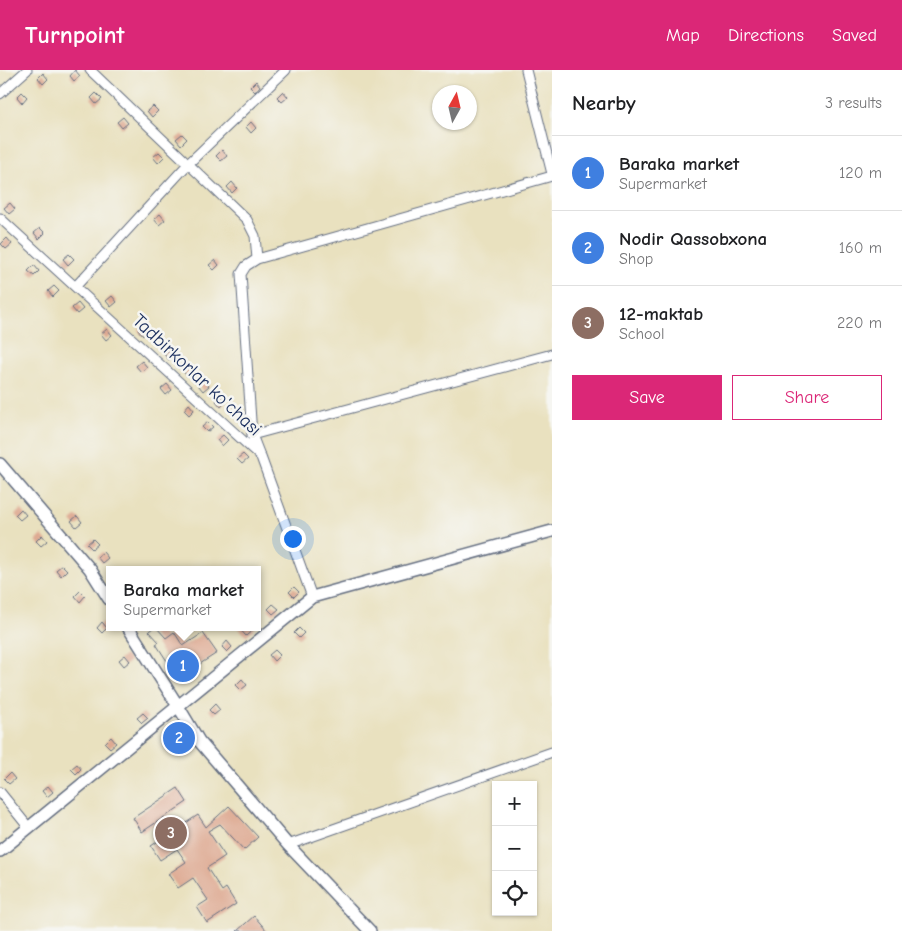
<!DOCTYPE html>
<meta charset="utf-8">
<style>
:root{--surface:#fff;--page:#f2f2f2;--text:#202124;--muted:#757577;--line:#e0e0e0;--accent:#db2777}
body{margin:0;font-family:"Comic Neue",sans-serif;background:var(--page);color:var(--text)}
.controls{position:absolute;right:15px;bottom:15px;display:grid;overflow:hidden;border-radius:0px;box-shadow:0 1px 4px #0004}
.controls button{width:45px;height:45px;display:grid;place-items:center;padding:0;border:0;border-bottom:1px solid var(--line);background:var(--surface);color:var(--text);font:25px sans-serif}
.compass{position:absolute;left:432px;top:15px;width:45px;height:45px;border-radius:50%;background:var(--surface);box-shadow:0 1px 4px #0004;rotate:8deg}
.you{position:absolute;left:292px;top:468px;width:18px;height:18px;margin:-12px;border:4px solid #fff;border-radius:50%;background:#1a73e8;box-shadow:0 0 0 8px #1a73e833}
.badge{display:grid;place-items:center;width:32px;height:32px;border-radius:50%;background:var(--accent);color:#fff;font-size:16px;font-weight:700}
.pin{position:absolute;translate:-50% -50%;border:2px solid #fff;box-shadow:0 1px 5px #0006}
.popup{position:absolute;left:106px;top:496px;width:155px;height:65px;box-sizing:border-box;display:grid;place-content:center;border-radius:0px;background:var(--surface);filter:drop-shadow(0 1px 4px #0005);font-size:16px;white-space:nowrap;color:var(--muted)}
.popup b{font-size:19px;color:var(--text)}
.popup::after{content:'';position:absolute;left:50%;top:100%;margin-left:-10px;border:10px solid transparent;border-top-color:var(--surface)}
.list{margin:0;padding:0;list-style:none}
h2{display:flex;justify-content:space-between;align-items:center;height:65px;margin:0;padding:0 20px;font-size:21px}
h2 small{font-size:16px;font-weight:400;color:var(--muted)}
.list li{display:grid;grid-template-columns:32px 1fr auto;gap:15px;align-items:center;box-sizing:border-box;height:75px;padding:0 20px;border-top:1px solid var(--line)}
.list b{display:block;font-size:19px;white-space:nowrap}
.list p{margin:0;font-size:16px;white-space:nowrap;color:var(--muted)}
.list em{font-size:16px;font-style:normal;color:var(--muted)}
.actions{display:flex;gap:10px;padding:15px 20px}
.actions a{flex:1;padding:11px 0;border:1px solid var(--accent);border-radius:0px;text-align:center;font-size:18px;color:var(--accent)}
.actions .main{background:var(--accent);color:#fff}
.icon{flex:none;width:28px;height:28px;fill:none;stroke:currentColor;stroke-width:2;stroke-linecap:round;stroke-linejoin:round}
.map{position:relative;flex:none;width:552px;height:861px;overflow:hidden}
header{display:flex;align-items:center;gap:30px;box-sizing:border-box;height:70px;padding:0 25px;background:var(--accent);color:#fff}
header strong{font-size:24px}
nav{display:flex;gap:28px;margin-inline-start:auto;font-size:18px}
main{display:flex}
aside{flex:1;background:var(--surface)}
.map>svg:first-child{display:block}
.building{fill:#deaa93}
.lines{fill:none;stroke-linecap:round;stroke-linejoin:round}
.street-casing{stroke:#636d80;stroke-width:11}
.secondary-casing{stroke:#636d80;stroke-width:14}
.street{stroke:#fff;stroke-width:9}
.secondary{stroke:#fff;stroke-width:11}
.labels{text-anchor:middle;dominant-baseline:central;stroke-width:5;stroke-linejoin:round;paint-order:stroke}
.street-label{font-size:19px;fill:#1b2f5e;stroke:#f6f6f2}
</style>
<header>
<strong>Turnpoint</strong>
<nav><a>Map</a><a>Directions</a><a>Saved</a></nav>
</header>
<main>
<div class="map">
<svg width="552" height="861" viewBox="0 0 552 861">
<rect width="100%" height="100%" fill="#f6f6f2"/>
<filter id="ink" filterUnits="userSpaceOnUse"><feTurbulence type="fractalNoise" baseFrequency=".02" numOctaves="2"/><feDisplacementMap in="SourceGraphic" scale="10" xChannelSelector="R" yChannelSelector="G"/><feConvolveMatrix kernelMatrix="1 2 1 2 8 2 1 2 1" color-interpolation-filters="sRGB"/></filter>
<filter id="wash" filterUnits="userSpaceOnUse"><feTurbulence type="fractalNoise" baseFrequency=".0096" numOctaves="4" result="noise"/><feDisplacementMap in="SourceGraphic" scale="20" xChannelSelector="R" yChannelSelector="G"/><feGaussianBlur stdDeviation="1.12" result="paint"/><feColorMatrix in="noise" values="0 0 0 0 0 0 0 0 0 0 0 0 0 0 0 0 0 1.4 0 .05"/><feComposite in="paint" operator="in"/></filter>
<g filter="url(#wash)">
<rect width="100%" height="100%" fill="#e9e1bf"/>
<g id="blocks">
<path class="building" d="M75 0 80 6 74 11 70 6Z
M43 3 48 9 43 14 38 8Z
M256 11 260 16 255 22 250 17Z
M283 21 288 27 282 32 277 27Z
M22 22 27 27 22 33 17 27Z
M96 23 102 29 96 34 91 28Z
M153 36 158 41 152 47 147 41Z
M123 47 128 53 122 58 117 52Z
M251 52 256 58 251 63 246 57Z
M182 64 187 69 181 75 176 69Z
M222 80 227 86 221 91 216 86Z
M159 82 164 87 158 93 153 87Z
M232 112 237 118 232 123 227 117Z
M10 133 15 139 9 144 4 138Z
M160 144 165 150 159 155 154 149Z
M40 158 45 163 39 169 34 163Z
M7 168 12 174 6 179 1 174Z
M69 184 74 189 68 195 63 189Z
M215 190 219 195 214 200 209 195Z
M34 195 39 201 34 206 28 201Z
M54 216 59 221 53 227 48 221Z
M112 226 117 232 111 237 106 231Z
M78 233 83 239 77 244 72 238Z
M143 255 148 260 143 266 138 260Z
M107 259 112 265 106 270 101 264Z
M170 279 175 284 169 290 164 284Z
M142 291 147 297 141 302 136 296Z
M188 295 192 301 187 306 182 300Z
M204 310 209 316 203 321 198 315Z
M167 314 172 320 166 325 161 319Z
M221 326 226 331 221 337 216 331Z
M189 334 194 340 189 345 184 340Z
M208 352 213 357 207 362 202 357Z
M223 365 228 370 222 376 217 370Z
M243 384 248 389 242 394 237 389Z
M21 439 26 445 20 450 15 445Z
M77 446 82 452 76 457 71 451Z
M42 465 47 471 41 476 36 471Z
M93 469 98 474 92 479 87 474Z
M103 482 108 488 102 493 97 487Z
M62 495 67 500 61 506 56 500Z
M294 517 299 522 294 527 289 522Z
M80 521 85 526 80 532 75 526Z
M273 534 279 539 273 544 268 539Z
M102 552 107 558 102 563 97 558Z
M154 557H156L166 568 174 562 183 576 203 563 217 583 178 608 156 574 159 572 149 561Z
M238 557H256L246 566Z
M299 558 304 563 299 568 294 563Z
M227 571 232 577 227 582 222 577Z
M275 580 280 585 274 591 269 585Z
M125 585 130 591 124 596 119 590Z
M242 609 247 615 241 620 236 615Z
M215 634 220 640 214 645 209 640Z
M143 643 148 648 142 653 137 648Z
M111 667 116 673 110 678 105 673Z
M77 694 81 699 76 704 71 699Z
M10 703 15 709 9 714 4 709Z
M48 716 53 722 47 727 42 721Z
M178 718 187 732 142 762 133 748Z
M229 736 258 767 244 780 220 754 208 761 225 786 207 798 222 821 226 818 236 834 207 853 197 837 208 830 193 808 178 818 168 804 186 792 177 779 160 790 151 776 198 745 206 757Z
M254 846 267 861H237Z"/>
</g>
</g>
<g filter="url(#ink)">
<use href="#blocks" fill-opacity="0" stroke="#636d80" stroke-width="1"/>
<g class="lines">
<g class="street-casing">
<path id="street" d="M90 0 247 150 255 166 257 189 552 106
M526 0 552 104
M0 24 27 0
M0 148 261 387 312 527
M76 216 188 94 286 0
M252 365 241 204 246 196 257 189
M259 383 252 365 552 284
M0 722 29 758
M288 775 552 682"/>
</g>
<g class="secondary-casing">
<path id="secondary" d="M0 394 90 499 109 529
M128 557 178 636 199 671 288 775 370 861
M0 781 312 527 552 461"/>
</g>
<use href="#street" class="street"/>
<use href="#secondary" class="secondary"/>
</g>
</g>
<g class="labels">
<g class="street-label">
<text transform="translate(197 305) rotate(43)">Tadbirkorlar ko'chasi</text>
</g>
</g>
</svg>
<div class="controls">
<button>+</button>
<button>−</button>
<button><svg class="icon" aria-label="locate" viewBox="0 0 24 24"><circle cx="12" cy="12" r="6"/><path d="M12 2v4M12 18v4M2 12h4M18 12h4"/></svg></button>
</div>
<svg class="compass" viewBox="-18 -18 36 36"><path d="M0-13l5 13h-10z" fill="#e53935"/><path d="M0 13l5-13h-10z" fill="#757577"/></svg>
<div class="you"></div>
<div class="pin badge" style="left:183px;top:596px;background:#3f7fe0">1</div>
<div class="popup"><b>Baraka market</b>Supermarket</div>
<div class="pin badge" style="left:179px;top:668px;background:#3f7fe0">2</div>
<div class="pin badge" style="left:171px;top:763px;background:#8d6e63">3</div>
</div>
<aside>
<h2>Nearby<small>3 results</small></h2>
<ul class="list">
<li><span class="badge" style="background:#3f7fe0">1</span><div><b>Baraka market</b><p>Supermarket</p></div><em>120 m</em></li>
<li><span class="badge" style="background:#3f7fe0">2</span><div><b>Nodir Qassobxona</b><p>Shop</p></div><em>160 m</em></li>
<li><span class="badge" style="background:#8d6e63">3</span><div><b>12-maktab</b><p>School</p></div><em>220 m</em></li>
</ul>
<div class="actions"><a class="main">Save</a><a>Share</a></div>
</aside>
</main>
